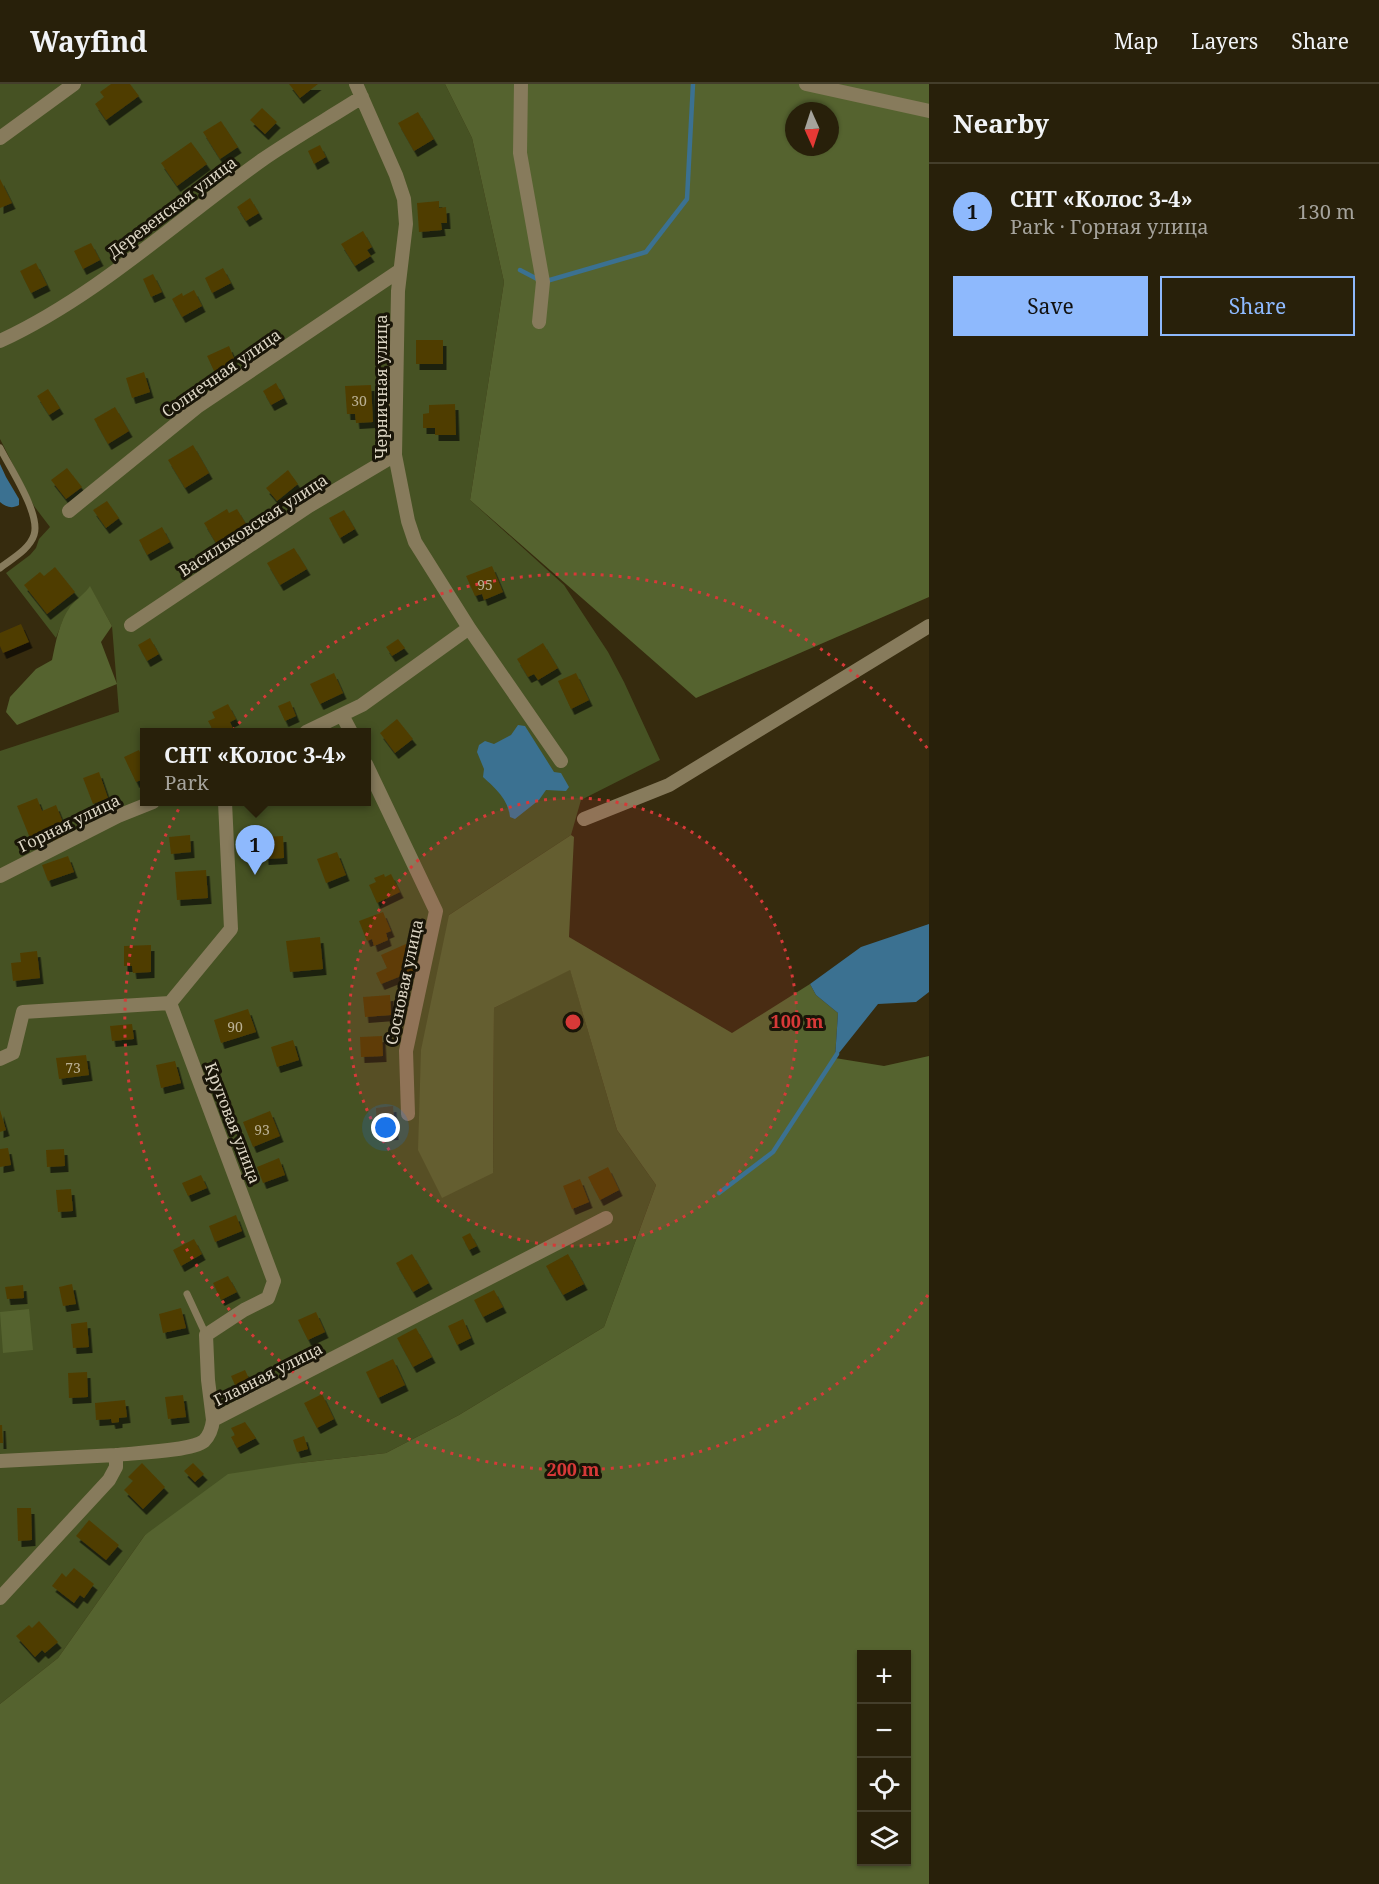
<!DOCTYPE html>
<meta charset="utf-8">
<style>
:root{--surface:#28200a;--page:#342d18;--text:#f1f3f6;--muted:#a5a39c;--line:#443e2b;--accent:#8eb9fd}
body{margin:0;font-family:"Noto Serif",serif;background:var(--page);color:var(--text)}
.controls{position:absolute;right:18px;bottom:18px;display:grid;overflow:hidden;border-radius:0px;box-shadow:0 2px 4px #0004}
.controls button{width:54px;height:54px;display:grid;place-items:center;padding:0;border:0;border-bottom:2px solid var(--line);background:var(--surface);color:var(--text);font:30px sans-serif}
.compass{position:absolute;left:785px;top:18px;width:54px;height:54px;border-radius:50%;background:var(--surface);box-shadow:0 2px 4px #0004;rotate:177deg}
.you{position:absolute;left:386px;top:1044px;width:21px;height:21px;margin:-15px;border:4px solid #fff;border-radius:50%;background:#1a73e8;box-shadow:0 0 0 9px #1a73e833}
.badge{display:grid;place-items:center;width:39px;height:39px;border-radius:50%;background:var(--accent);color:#111;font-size:20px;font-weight:700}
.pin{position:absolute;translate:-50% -50px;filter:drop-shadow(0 2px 3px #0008)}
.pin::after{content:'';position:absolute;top:32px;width:21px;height:18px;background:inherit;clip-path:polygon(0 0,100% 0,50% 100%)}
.popup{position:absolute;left:140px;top:644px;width:231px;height:78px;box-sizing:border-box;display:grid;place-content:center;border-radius:0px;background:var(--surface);filter:drop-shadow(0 2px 4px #0005);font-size:20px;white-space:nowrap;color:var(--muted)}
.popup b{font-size:22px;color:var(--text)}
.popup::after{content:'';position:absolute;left:50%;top:100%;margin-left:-12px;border:12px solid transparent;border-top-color:var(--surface)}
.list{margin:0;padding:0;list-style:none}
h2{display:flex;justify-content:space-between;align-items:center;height:78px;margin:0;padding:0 24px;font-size:26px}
h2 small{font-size:20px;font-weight:400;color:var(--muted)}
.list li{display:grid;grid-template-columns:39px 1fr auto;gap:18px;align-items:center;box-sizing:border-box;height:96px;padding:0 24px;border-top:2px solid var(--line)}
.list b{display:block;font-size:22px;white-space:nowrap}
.list p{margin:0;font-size:20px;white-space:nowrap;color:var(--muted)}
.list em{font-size:20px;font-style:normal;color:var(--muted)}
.actions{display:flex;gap:12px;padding:18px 24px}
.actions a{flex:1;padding:14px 0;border:2px solid var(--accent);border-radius:0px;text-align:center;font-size:21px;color:var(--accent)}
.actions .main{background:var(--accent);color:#111}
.icon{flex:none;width:33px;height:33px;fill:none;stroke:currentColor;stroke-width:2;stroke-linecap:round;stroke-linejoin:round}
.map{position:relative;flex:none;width:929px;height:1800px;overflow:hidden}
header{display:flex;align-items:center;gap:36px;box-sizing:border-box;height:84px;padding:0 30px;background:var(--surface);border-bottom:2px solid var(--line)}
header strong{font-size:28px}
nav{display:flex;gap:33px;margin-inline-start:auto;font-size:21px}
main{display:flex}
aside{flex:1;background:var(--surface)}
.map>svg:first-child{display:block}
.green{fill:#465223;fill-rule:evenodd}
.forest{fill:#55632f;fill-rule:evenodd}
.water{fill:#3b7191}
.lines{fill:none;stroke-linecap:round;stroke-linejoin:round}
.stream{stroke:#3b7191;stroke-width:4.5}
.building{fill:#503d00;filter:url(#shadow)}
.service{stroke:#877b5c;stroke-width:7}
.minor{stroke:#877b5c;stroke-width:14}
.ring{fill:none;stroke:#d73938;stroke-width:3;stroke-dasharray:3 6}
.labels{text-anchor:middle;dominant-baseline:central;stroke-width:6;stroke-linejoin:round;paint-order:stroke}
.number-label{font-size:14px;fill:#bab094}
.street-label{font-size:16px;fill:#ddd6c5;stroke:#191508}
.centre{fill:#d73938;stroke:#191508;stroke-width:3}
.ring-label{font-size:18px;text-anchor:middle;font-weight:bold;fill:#d73938;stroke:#191508;stroke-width:6;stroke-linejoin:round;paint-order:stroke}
</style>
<header>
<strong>Wayfind</strong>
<nav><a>Map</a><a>Layers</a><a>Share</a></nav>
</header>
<main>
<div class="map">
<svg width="929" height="1800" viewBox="0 0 929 1800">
<defs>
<filter id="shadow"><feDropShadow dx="3.5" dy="6" stdDeviation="0" flood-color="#0009"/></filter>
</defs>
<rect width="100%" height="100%" fill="#362b0e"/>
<path class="green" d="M0 0H445L472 54 504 198 470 416 564 501 608 568 624 598 660 676 581 716 571 751 449 831 493 1089 494 924 570 885 617 1046 656 1101 604 1243 459 1331 386 1369 300 1379 145 1451 58 1574 0 1620V667L119 628 112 542 90 503 63 536 56 554 6 489 30 471 36 464 39 455 50 443 34 422 0 355ZM144 648H366V718H144Z"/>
<path class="forest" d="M445 0H929V513L696 614 470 416 504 198 472 54ZM794 27H830V63H794Z
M90 502 112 542 101 558 117 600 17 641 6 628 10 613 36 585 52 576C56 557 59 539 70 523 76 515 85 510 90 502Z
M571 751 574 753 569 853 732 949 810 900 816 911 838 929 835 974 884 982 929 972V1800H0V1620L58 1574 145 1451 228 1390 300 1379 386 1369 459 1331 604 1243 656 1101 617 1046 570 886 494 924 493 1089 442 1114 418 1066 421 966 449 831ZM862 1570H906V1778H862Z
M29 1225 33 1266 3 1269 0 1228Z"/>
<path class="water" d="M0 380 6 393 19 415V421C12 425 6 423 0 418Z
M518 641 525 642 554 688 561 689 569 703 566 707 546 706 539 716 515 735 510 733C508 715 496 705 483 693L484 685 477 668 479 661 485 657 494 660 511 651Z
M929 840V908L916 918 878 920 835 974 838 929 816 911 810 900 861 863Z"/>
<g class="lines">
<path class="stream" d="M520 186 543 198 646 168 687 115 693 0
M719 1109 773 1068 837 970"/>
</g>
<path class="building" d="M111 0H130L139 12 106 36 95 20 104 13 100 8Z
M289 0H318L300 14Z
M262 24 277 38 265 50 250 36Z
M418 28 434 55 414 67 398 39Z
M221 37 238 63 220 75 203 48Z
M191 58 207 80 177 102 161 79Z
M320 61 326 73 314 80 308 67Z
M0 95 12 119 0 124Z
M250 114 259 129 246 137 237 123Z
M439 117V124L446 123 447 139H441L442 146 419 148 417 119Z
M363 147 372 163 367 166 371 172 355 182 341 160Z
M91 159 100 176 83 185 74 167Z
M36 179 47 201 31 209 20 187Z
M223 184 231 199 212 209 205 194Z
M153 190 162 208 151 213 143 195Z
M194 206 202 222 182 233 172 215 182 209 183 212Z
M416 256H443V280H416Z
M229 262 236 279 215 289 207 272Z
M144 288 150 308 132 314 126 294Z
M276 299 284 314 271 321 263 307Z
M371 301 373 338 356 339 355 330H347L345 302Z
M48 305 60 324 49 331 37 312Z
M455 320 456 351H435V344H423V330L429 329V321Z
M115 323 129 347 108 360 94 335Z
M193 361 209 389 185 404 168 376Z
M67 384 82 403 66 415 51 396Z
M288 386 298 400 277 417 266 404Z
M107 417 119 434 106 444 93 426Z
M227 425 229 429 237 425 246 440 239 444 243 450 226 460 223 455 216 459 204 439Z
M344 426 355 445 340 454 329 434Z
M162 443 170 458 147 471 139 456Z
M294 464 307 485 280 501 267 479Z
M492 482 503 508 484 516 482 510 475 512 466 492Z
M55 483 75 508 47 530 24 501 40 488 44 492Z
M21 540 29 558 3 569 0 562V549Z
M150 554 159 570 147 577 138 561Z
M398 555 405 564 392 572 386 563Z
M543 559 558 584 538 596 534 590 528 593 517 575Z
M334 589 343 609 320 620 310 600Z
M576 589 589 616 571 625 558 597Z
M290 617 296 632 285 637 278 622Z
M228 620 236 635 230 638 234 647 214 648 208 637 215 634 212 628Z
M397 635 413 655 395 669 380 649Z
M139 666 144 677V695L136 698 124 673Z
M99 688 108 714 93 720 83 694Z
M37 714 42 727 56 721 68 751 34 764 17 722Z
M190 751 191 768 171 770 169 753Z
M283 752 284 774 265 775 264 753Z
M337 768 346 791 326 799 317 775Z
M68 772 74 788 48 797 42 781Z
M206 786 208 814 177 816 175 788Z
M384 790 385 793 391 790 400 808 377 819 369 801 376 798 374 794Z
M383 828 391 847 386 849 388 856 374 862 372 855 367 857 359 837Z
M320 853 323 885 290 888 286 857Z
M406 860 416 886 381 900 376 889 387 884 381 871Z
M151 861V888L133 889 132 882H124V862Z
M37 867 40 894 13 897 11 879 21 878 20 869Z
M390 911 391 931 365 933 363 913Z
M248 925 256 948 221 959 214 936Z
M132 940 134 955 112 957 110 942Z
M382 952 383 972 361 973 360 953Z
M293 956 299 976 277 983 271 963Z
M86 971 89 991 59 995 56 974Z
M175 977 181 999 161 1004 156 981Z
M393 1022 395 1050 377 1051 376 1024Z
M0 1026 6 1046 0 1048Z
M270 1027 280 1052 253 1063 243 1038Z
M8 1064 11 1081 0 1083V1065Z
M64 1065 65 1082 47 1083 46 1066Z
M279 1074 285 1091 263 1099 257 1083Z
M608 1083 619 1106 600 1116 588 1093Z
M201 1091 207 1104 188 1112 182 1099Z
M580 1095 589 1118 572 1125 563 1102Z
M71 1105 73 1127 58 1128 56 1106Z
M236 1131 242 1147 215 1158 209 1142Z
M470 1149 477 1162 469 1166 462 1153Z
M194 1155 202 1170 181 1182 173 1166Z
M412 1170 429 1199 413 1208 396 1179Z
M568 1170 584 1200 563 1211 546 1182Z
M228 1192 237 1208 221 1216 213 1199Z
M72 1200 76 1220 63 1222 59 1203Z
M23 1201 24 1214 7 1215 5 1203Z
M494 1206 503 1223 483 1233 474 1216Z
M181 1224 186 1244 163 1249 159 1230Z
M316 1228 325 1248 308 1256 298 1236Z
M463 1235 471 1254 457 1261 448 1242Z
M87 1238 89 1263 73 1264 71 1240Z
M416 1244 432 1273 413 1283 397 1254Z
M393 1275 405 1301 378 1314 366 1288Z
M245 1286 252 1301 238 1308 231 1292Z
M87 1288 88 1313 69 1314 68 1289Z
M322 1310 334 1335 317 1344 304 1319Z
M183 1311 186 1333 168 1335 165 1313Z
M125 1316 127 1333 119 1334V1338L112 1339 111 1335 96 1336 95 1319Z
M245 1338 256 1354 237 1364 231 1353 235 1351 231 1344Z
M0 1341H2L3 1359H0Z
M304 1352 308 1365 297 1368 293 1356Z
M142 1379 165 1403 143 1425 124 1406 133 1397 128 1393Z
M193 1379 204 1390 195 1398 184 1387Z
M17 1424H31L32 1456 18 1457Z
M89 1436 119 1461 106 1476 76 1452Z
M74 1484 94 1500 84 1514 80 1511 74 1519 52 1502 62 1489 66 1493Z
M39 1537 58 1558 45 1569 42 1566 35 1573 16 1552 29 1541 32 1544Z"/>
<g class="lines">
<path class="service" d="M0 364C10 384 41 430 34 451 29 466 11 475 0 484
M187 1210 206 1251"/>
<path class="minor" d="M356 0 396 91 404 115 406 140 398 207 395 371 408 437 415 458 469 544 561 677
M521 0 520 69 543 198 539 238
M806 0 929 27
M0 54 74 0
M0 257C97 212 176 137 262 76 294 54 329 34 362 13
M69 427 197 323 399 187
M131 541 309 422 395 371
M342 631 351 648
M306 648 362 621 469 544
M366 680 436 827 406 967 408 1030
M584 735 669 701 929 542
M0 792 118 732 153 718
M170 919 231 845 225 718
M0 975 13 969 23 928 170 919 274 1197 268 1214 244 1226 206 1251 208 1296 213 1336
M0 1377 116 1371
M0 1514 109 1396 116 1383V1371C133 1369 192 1367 204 1357 210 1351 212 1345 213 1336L606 1134"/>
</g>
<circle cx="573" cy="938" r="224" fill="#d73938" fill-opacity=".12"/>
<g class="ring">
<circle cx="573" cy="938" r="224"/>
<path d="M928 1211A448 448 0 1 1 928 665"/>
</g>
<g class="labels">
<g class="number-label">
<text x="359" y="316">30</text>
<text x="485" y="500">95</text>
<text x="235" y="942">90</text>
<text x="73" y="983">73</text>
<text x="262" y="1045">93</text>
</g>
<g class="street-label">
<text transform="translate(172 123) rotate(-37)">Деревенская улица</text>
<text transform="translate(221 289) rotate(-35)">Солнечная улица</text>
<text transform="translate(381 303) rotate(-90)">Черничная улица</text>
<text transform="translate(253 441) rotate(-33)">Васильковская улица</text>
<text transform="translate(69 739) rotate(-26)">Горная улица</text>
<text transform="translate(404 898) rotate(-78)">Сосновая улица</text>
<text transform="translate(233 1039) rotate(69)">Круговая улица</text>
<text transform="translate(268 1290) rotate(-27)">Главная улица</text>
</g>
</g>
<circle cx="573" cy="938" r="9" class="centre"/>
<g class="ring-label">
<text x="797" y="944">100 m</text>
<text x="573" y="1392">200 m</text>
</g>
</svg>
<div class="controls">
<button>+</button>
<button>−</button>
<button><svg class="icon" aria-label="locate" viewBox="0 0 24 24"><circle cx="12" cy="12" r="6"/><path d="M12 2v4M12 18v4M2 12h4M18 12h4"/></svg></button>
<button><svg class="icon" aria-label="layers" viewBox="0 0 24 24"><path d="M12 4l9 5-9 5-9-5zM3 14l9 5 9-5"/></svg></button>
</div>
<svg class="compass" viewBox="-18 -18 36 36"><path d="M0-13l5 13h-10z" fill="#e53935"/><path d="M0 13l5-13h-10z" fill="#a5a39c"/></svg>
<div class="you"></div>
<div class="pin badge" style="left:255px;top:791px">1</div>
<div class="popup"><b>СНТ «Колос 3-4»</b>Park</div>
</div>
<aside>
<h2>Nearby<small></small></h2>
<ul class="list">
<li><span class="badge">1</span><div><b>СНТ «Колос 3-4»</b><p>Park · Горная улица</p></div><em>130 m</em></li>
</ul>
<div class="actions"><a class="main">Save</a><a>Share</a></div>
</aside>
</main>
